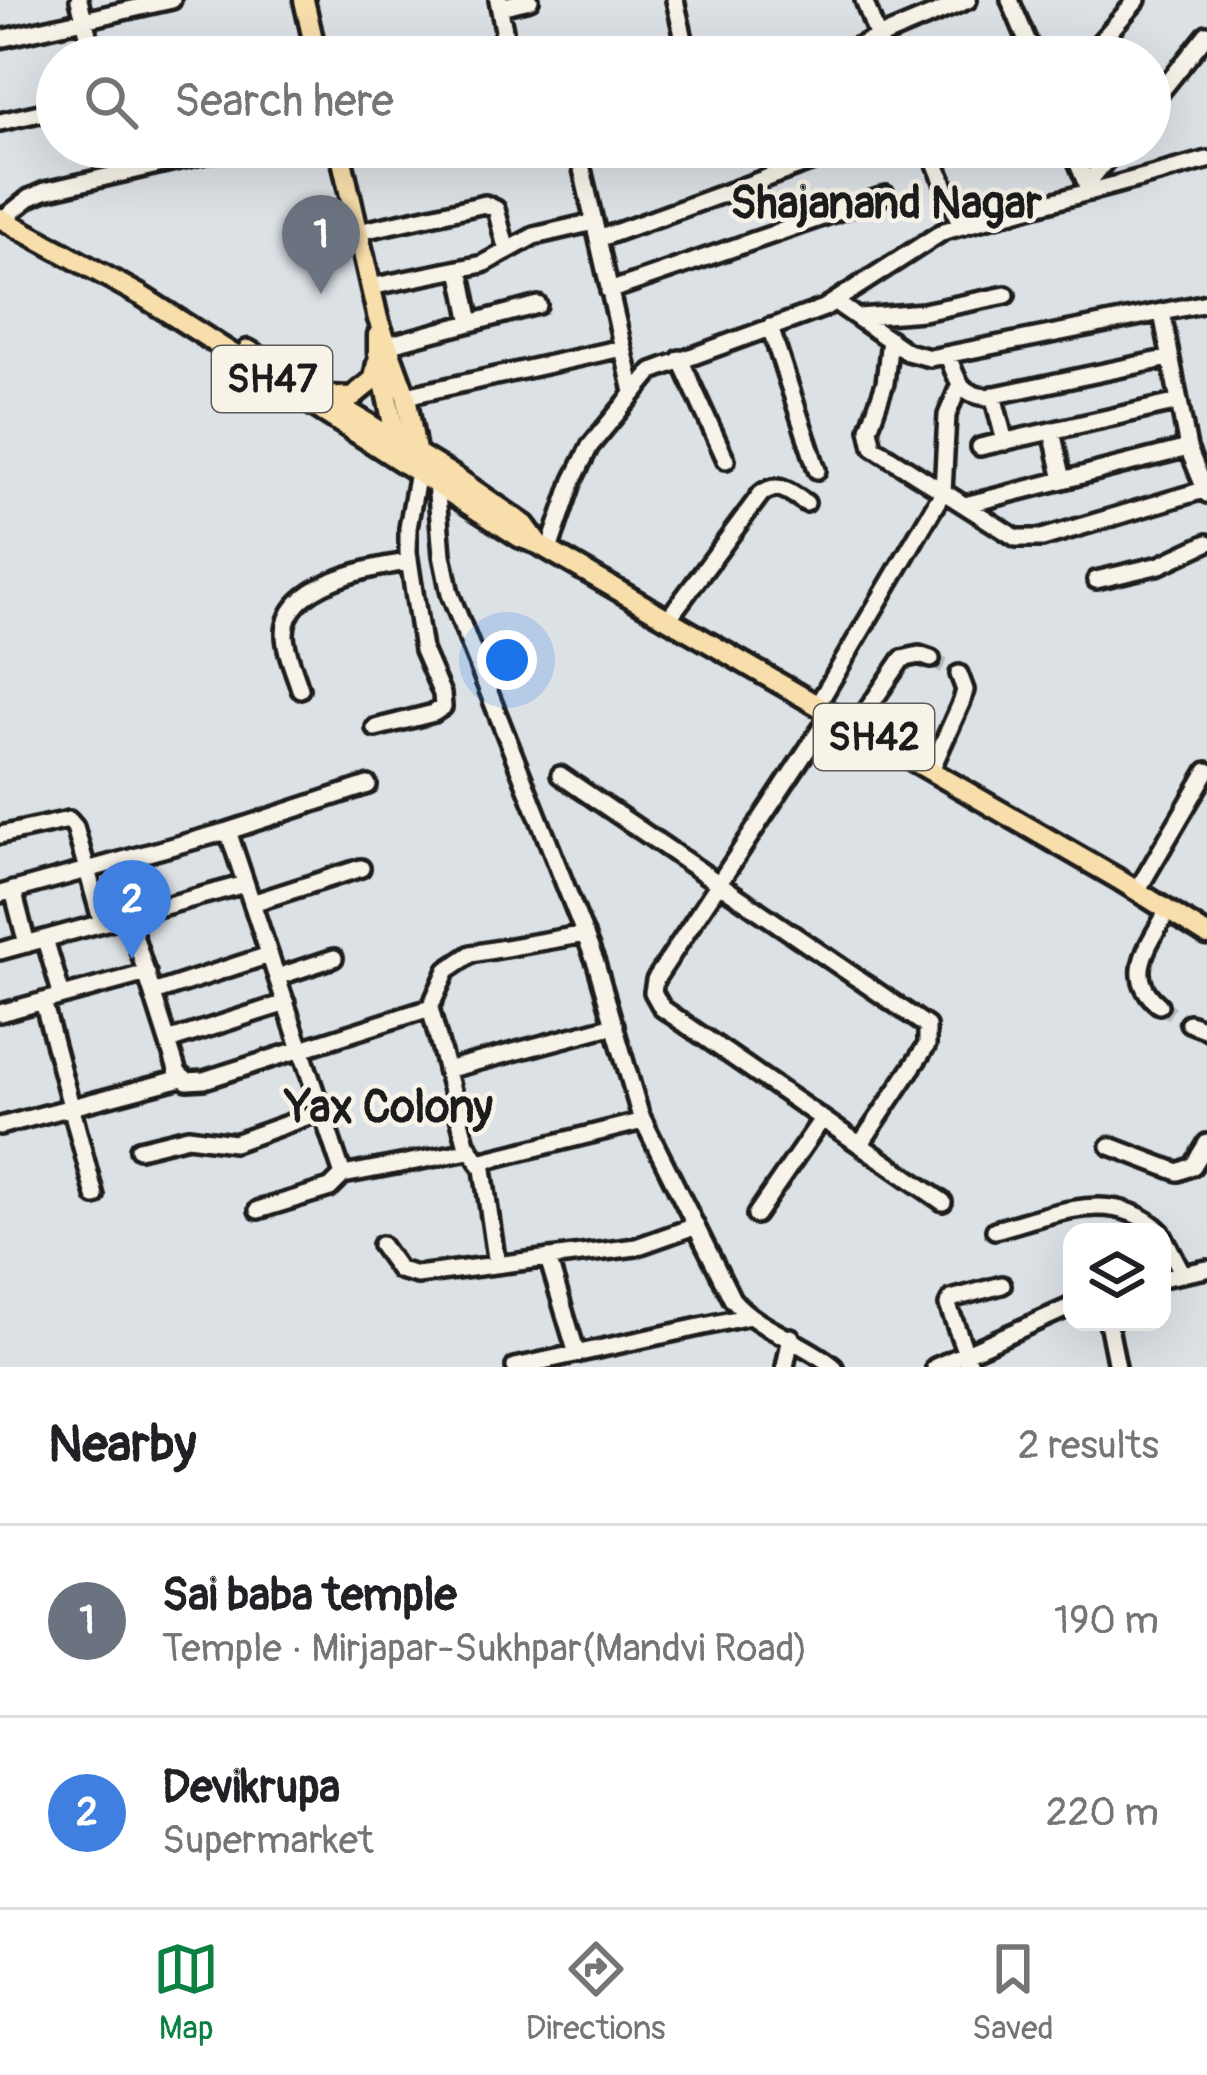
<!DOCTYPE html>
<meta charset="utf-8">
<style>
:root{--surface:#fff;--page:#f6f6f6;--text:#202124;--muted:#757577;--line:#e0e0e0;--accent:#0b8043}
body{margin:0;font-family:Pangolin,sans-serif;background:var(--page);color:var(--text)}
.controls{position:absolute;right:36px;bottom:36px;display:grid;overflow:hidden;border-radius:24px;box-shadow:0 12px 48px #0002}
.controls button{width:108px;height:108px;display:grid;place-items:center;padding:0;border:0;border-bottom:3px solid var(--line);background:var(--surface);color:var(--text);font:60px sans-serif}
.you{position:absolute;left:507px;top:660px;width:42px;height:42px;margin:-30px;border:9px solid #fff;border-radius:50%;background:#1a73e8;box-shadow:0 0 0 18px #1a73e833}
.badge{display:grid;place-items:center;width:78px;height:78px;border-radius:50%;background:var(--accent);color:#fff;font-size:39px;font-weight:700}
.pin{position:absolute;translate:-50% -99px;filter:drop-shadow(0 3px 6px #0008)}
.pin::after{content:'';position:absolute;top:63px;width:42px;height:36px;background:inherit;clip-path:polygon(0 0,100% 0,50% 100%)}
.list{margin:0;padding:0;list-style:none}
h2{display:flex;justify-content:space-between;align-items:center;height:156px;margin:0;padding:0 48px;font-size:51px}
h2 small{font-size:39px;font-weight:400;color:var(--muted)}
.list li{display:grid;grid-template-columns:78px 1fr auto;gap:36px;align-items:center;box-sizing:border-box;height:192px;padding:0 48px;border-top:3px solid var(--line)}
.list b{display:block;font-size:45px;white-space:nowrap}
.list p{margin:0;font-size:39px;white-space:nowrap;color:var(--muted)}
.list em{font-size:39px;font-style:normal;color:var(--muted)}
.icon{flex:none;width:66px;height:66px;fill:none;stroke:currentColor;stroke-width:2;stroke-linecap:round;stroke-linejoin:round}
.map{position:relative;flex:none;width:1207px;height:1367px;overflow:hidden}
.search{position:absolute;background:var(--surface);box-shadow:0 12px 48px #0002;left:36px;right:36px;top:36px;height:132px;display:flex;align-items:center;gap:30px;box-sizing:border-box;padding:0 42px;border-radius:66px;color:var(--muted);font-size:45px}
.sheet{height:540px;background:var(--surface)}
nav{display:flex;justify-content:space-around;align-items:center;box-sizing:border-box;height:168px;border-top:3px solid var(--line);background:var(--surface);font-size:33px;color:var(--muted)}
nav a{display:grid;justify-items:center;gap:6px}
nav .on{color:var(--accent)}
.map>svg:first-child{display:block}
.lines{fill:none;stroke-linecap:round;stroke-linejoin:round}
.minor-tunnel{stroke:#b6babe;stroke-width:15;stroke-dasharray:15 8;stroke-linecap:butt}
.minor-casing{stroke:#1c1c1c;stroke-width:24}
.major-casing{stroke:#1c1c1c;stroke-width:27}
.minor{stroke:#f7f3e8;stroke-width:15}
.major{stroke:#f8deab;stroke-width:18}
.labels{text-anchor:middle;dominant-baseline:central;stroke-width:9;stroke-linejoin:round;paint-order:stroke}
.shield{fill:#f7f3e8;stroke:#5e5c59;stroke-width:3}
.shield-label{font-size:39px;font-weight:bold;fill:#1c1c1c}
.neighbourhood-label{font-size:45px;font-weight:bold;fill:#1c1c1c;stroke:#f7f3e8}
</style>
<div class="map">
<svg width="1207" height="1367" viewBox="0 0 1207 1367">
<rect width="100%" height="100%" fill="#dce1e6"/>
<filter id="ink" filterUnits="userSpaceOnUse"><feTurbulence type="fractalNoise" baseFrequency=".00833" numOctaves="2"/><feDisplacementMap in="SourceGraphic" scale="24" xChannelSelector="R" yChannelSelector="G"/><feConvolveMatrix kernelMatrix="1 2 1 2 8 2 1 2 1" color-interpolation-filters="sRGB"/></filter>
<g filter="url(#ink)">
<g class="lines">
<path class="minor-tunnel" d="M931 659 959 674
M1159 1005 1189 1023"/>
<g class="minor-casing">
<path id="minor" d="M79 0 94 57
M498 0 504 30 499 57
M675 0 688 57
M864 0 885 57
M1010 0 1034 57
M500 7 530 0
M0 39 172 0
M283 57 315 50
M832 57 968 0
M1087 57 1137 0
M1150 105 1207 34
M0 122 57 109
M577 147 633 392
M929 147 961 226
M1071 147 1090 192
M1087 184 1117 147
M3 219 29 198 45 191 236 147
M358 232 485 204 496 209 507 251
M598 239 852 147
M460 269 471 323
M370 287 483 264 534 236 594 222
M609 291 886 195
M835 302 907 352 930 358 1207 303
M1162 313 1188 448 1207 494
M859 317 923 312 1006 295
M770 327 817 470
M890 339 885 383 869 429 873 447 1016 538H1042L1207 489
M387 345 538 305
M948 356C957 379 959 394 986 397L1170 358
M680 359 726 460
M993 395 1005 442
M406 396 622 348
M1052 431 1063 480
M980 447 1179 402
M436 482 442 555 450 594 596 963 640 1114 732 1299C758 1330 803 1341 834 1367
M965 505 1188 448
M549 550 573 480 590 446 652 371 824 308 944 231 1207 160
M1096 580 1160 565 1207 543
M668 619 761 494C778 480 790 493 806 503
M300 689C295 672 285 651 285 634 285 583 372 567 409 562
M818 704 943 492 947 415 959 386
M832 712 655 980 653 992 662 1008 943 1202
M856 726 902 659 919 655 931 659
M375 728 434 713 443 707 442 694 423 650 408 553V528L418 472
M931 770 962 701 965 690 959 674
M560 775 927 1026V1045L860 1145
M228 831 343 1175 330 1188 258 1210
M0 835 69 820 75 827 102 923
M13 890 27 944
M1137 891 1207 771
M0 894 228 831 368 785
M252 903 361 868
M128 916 178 1073 187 1081 204 1080 430 1008
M45 939 62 996
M0 951 245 884
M277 977 334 958
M153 993 269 955
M43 1001 95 1196
M1159 1005C1122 975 1150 944 1168 910
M0 1013 147 973
M1189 1023 1207 1030
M168 1041 286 1003
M446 1070 615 1025
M0 1126 182 1078
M1110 1146 1178 1172 1193 1166 1207 1143
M139 1149 188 1137 234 1143 323 1111
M479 1162 643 1121
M343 1175 469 1151
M756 1215 822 1119
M995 1230C1051 1215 1114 1186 1161 1232
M1162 1234 1183 1274
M381 1245 399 1270 417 1275 636 1247 695 1226
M548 1258 577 1354
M497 1265 483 1169 466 1143 430 1008 447 970 471 954 585 934
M1162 1278 1207 1269
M1108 1322 1117 1367
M515 1367 750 1316
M785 1367 791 1337
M935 1367 1072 1306
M971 1367 948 1305 951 1299 1002 1285"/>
</g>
<g class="major-casing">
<path id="major" d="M304 0 317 57
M339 147 378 319 406 396 417 456
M0 218 142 296 519 537 538 544 1118 879 1207 935
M378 335V353L397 444
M248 350 454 476 525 525 538 543
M328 396 352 397 374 379 377 363"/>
</g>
<use href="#minor" class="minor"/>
<use href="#major" class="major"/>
</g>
</g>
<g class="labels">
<g class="shield">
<rect x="212" y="346" width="120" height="66" rx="9"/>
<rect x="814" y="704" width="120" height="66" rx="9"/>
</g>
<g class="shield-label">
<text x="272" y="379">SH47</text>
<text x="874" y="737">SH42</text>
</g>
<g class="neighbourhood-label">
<text x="886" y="204">Shajanand Nagar</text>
<text x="389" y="1108">Yax Colony</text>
</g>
</g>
</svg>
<div class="controls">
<button><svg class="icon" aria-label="layers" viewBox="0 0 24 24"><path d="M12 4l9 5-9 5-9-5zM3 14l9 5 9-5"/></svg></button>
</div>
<div class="you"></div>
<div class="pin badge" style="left:321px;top:294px;background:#6b7280">1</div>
<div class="pin badge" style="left:132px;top:959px;background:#3f7fe0">2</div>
<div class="search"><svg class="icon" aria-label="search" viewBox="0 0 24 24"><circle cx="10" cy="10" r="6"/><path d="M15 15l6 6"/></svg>Search here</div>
</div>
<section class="sheet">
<h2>Nearby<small>2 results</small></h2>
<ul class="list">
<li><span class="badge" style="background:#6b7280">1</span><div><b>Sai baba temple</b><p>Temple · Mirjapar-Sukhpar(Mandvi Road)</p></div><em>190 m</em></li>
<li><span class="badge" style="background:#3f7fe0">2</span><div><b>Devikrupa</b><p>Supermarket</p></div><em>220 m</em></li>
</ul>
</section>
<nav>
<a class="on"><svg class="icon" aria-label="map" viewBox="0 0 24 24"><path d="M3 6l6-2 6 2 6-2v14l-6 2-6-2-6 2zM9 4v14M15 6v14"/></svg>Map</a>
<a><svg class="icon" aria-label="directions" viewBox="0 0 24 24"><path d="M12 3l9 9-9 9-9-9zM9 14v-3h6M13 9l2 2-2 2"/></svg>Directions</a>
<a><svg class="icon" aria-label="saved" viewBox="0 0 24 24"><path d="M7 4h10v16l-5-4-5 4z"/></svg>Saved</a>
</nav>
